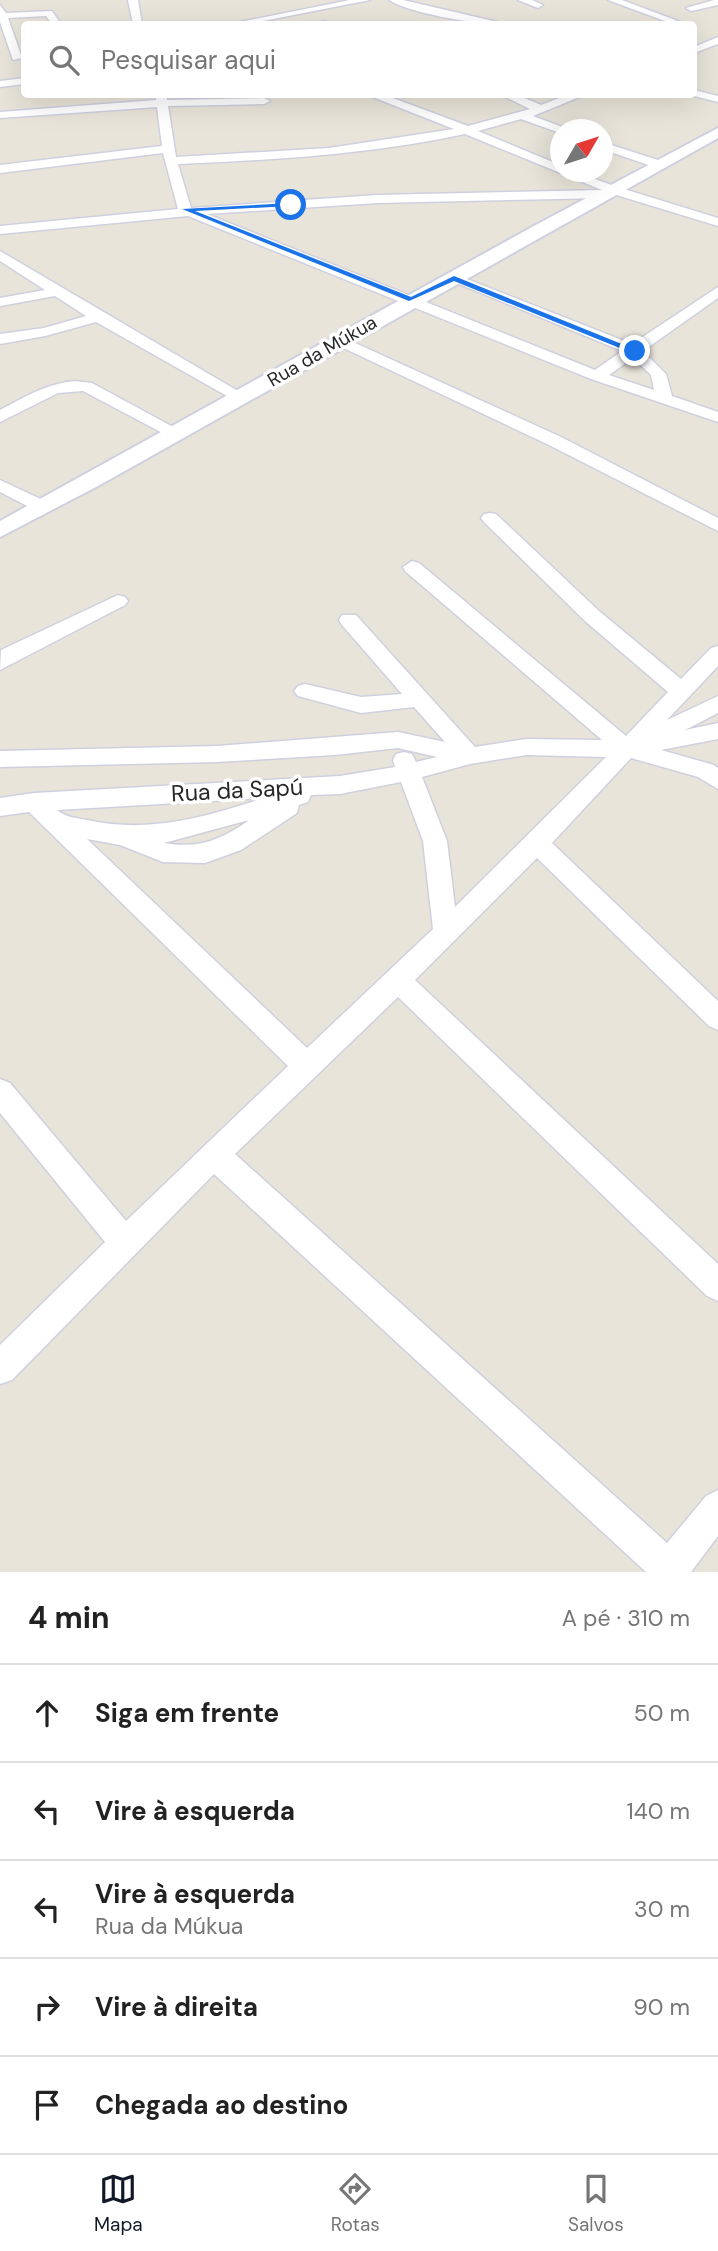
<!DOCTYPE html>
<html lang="pt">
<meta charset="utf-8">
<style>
:root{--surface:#fff;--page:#f6f6f6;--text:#222;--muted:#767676;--line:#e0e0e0;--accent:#111827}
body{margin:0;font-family:"DM Sans",sans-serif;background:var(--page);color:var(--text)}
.compass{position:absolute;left:550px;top:119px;width:63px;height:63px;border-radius:50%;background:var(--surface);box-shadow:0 7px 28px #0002;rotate:51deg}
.stop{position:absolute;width:21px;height:21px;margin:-16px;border:5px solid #1a73e8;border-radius:50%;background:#fff}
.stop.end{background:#1a73e8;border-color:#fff;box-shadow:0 2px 7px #0008}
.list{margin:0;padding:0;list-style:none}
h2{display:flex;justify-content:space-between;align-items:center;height:91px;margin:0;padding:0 28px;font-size:30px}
h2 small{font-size:23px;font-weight:400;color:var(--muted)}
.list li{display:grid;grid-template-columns:46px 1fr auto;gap:21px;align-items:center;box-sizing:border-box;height:98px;padding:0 28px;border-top:2px solid var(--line)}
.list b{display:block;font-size:26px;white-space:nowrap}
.list p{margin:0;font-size:23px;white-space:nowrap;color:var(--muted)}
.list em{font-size:23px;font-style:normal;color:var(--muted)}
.icon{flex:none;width:38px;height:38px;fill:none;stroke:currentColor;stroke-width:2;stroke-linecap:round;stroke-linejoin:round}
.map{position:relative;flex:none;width:718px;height:1572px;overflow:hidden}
.search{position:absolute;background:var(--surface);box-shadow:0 7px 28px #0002;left:21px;right:21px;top:21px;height:77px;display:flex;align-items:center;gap:18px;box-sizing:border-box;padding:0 24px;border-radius:7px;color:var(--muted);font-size:26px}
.sheet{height:581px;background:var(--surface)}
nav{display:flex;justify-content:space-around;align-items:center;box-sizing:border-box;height:98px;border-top:2px solid var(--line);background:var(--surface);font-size:19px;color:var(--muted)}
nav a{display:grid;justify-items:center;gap:4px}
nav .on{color:var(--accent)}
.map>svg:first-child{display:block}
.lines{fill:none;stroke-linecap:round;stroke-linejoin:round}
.minor-casing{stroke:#cfd0df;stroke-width:3}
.tertiary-casing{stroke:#cfd0df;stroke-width:4}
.minor{fill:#fff;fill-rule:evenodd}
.tertiary{fill:#fff;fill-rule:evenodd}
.route{fill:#1a73e8}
.labels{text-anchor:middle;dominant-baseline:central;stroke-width:7;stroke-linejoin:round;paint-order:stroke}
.far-street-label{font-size:19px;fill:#272727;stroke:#fff}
.street-label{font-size:23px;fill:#272727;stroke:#fff}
</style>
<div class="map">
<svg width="718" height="1572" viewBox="0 0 718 1572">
<rect width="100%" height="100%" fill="#e9e4d9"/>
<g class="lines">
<g class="minor-casing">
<path id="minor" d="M128 0H138L142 24H133Z
M350 0H370L248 24H230Z
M389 0H403L506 24C483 26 408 13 389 0Z
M518 0H532L543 5 538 8Z
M608 0H622L683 23 673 24Z
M714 0H718V5L691 11 686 8Z
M0 5 6 13 52 11 61 24H52L46 16 8 18 22 58 13 60 0 22Z
M323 21 337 24H318Z
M718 37V44L694 53V47Z
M24 78V84L0 87V81Z
M694 90 718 96V102L690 95 694 94Z
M156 94H167V100L264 98 270 101 264 104 168 106 176 157 329 148 454 129 365 94H382L468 126 530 109 499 94H515L541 105 570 94H587L533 116 565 128 566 130H560V133L521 119 478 131 560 165V172H576L614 186 718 218V226L610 193 608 197 604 198 377 203 207 214 595 370 622 351 447 279 449 276H459L632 344 718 287V298L643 351 666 374 672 396 718 412V422L591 379 188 216 0 234V226L178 209 163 153 0 173V165L162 146 157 107 0 118V112L156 100ZM465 134 602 190 377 195 191 208 178 164C275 160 371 154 465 134ZM633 358 651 375 654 390 609 375Z
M602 142 661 161 663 164 657 168 602 149Z
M0 251 248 397 246 400H234L96 322 45 336 0 344V334L44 328 86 316 55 296 0 306V298L45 290 0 261Z
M340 336 561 437 718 518V531L549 445 335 344 332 341 335 338Z
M74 381 92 383 186 434 178 439 172 438 83 391 58 393 0 422V410C24 397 46 384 74 381Z
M0 480 49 503 52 507 43 512 37 511 0 492Z
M490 513 496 514 599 611 681 679 711 648 718 646V666L667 720 718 696V713L685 730 718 723V739L661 750 714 765 718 768V789L698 777 631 758 552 843 718 1001V1030L709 1026 537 858 415 980 718 1264V1301L707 1296 398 997 235 1154 667 1543 706 1496 718 1490V1536L691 1572H646L214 1174 12 1380 0 1384V1345L105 1242 0 1113V1079L10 1083 126 1221 288 1066 29 812 0 816V798L34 793 340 776 395 767 393 760 396 754 404 752 412 754 416 762 437 757 398 748 335 755 217 762 0 767V751L217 746 398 732 445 742 414 707 361 713 298 696 294 691 298 686 305 684 361 697 402 694 342 625 339 620 342 615H356L475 747 526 739 602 740 405 571 403 567 412 561 419 563 626 736 668 692 585 621 484 522 481 518 484 514ZM526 755 606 757 455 907 447 841 422 777 470 764ZM401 782 423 841 433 929 307 1048 87 839 120 845 163 862 205 863 241 850 297 813 299 805 308 802 311 795 340 794ZM265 798C204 817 151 834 87 820 76 818 65 817 57 810ZM249 820C222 840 198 849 164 843Z
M118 595 125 597 128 601 125 605 0 670 1 650Z"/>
</g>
<g class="tertiary-casing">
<path id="tertiary" d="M718 128V138L98 486 0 537V521L532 227Z"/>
</g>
<use href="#minor" class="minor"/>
<use href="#tertiary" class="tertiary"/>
</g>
<path class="route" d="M293 203 291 206 195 211 411 297 454 276 639 351 632 353 454 281 409 301 182 209Z"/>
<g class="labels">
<g class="far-street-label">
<text transform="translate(322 351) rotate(-30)">Rua da Múkua</text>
</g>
<g class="street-label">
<text transform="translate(237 790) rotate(-3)">Rua da Sapú</text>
</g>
</g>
</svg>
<svg class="compass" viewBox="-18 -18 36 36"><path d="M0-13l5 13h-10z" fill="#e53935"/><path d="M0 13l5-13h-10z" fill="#767676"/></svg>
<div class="stop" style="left:291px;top:205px"></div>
<div class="stop end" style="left:635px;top:351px"></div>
<div class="search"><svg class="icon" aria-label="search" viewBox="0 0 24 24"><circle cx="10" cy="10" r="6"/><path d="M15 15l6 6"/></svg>Pesquisar aqui</div>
</div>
<section class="sheet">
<h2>4 min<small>A pé · 310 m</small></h2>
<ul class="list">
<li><svg class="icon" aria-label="ahead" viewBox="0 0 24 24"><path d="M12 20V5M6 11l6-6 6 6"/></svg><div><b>Siga em frente</b></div><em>50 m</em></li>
<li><svg class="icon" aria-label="left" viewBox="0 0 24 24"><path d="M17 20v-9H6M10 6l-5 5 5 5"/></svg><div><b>Vire à esquerda</b></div><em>140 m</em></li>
<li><svg class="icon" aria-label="left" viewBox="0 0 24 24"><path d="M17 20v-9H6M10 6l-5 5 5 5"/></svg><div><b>Vire à esquerda</b><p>Rua da Múkua</p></div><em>30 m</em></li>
<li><svg class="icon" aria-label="right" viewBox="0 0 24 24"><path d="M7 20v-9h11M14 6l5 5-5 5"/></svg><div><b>Vire à direita</b></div><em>90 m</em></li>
<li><svg class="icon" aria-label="arrive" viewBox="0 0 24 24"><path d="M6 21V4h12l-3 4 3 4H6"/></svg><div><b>Chegada ao destino</b></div></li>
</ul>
</section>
<nav>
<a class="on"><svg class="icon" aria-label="map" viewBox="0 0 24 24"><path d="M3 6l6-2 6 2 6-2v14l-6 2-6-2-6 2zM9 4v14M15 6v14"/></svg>Mapa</a>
<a><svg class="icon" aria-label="directions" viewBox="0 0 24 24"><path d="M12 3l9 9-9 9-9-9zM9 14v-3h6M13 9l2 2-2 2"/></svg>Rotas</a>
<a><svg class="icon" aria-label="saved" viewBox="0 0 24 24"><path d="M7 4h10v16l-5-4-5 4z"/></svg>Salvos</a>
</nav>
